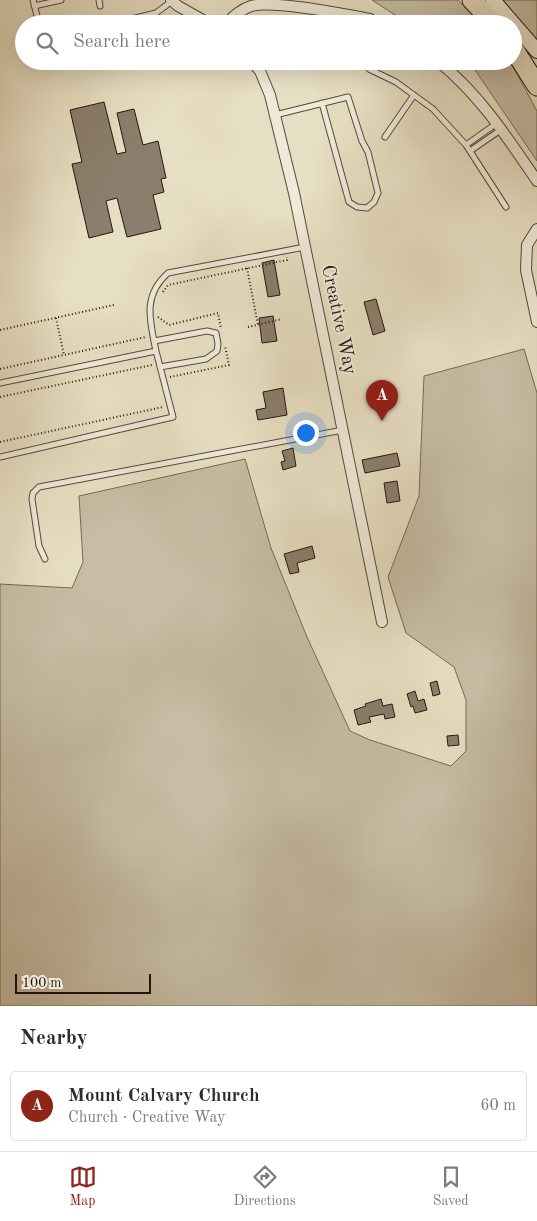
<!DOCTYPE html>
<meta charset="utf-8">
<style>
:root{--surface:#fff;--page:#f2f2f3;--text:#2b2b33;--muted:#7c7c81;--line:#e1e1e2;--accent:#8f2418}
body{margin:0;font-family:"Old Standard TT",serif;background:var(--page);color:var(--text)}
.scale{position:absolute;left:15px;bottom:12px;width:136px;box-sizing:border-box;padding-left:5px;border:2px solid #26150e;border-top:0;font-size:14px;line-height:18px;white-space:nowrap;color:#26150e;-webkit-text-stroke:4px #efead8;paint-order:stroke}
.you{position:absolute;left:305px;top:432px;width:18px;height:18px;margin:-12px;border:4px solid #fff;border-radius:50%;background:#1a73e8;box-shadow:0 0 0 8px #1a73e833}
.badge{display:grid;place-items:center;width:32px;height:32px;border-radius:50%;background:var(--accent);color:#fff;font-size:16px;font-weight:700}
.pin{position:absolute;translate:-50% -41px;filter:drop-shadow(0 1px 2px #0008)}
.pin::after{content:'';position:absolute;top:26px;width:18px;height:15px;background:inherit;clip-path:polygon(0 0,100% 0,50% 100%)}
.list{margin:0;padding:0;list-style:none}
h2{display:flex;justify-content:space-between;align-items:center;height:65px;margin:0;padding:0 20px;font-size:21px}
h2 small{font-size:16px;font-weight:400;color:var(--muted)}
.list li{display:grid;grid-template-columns:32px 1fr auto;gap:15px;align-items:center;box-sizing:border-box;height:70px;margin:0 10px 10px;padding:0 10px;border:1px solid var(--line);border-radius:5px}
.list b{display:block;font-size:19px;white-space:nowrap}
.list p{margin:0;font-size:16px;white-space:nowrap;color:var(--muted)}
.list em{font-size:16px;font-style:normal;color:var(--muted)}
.icon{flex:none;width:28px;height:28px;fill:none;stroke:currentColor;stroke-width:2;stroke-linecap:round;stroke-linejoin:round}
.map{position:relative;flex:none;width:537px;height:1006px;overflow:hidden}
.search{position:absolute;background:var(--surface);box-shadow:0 5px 20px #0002;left:15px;right:15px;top:15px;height:55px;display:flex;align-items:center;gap:12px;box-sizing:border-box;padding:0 18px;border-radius:28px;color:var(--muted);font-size:19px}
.sheet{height:145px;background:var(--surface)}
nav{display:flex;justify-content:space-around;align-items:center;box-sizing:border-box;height:70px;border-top:1px solid var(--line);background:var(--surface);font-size:14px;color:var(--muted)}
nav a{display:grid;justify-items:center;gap:2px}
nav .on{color:var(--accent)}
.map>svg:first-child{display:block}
.green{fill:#c6bda4;stroke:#766959}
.building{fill:#8a7e6c;stroke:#26150e}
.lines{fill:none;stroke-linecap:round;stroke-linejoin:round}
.service-casing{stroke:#56483b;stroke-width:7}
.minor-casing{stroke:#56483b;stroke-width:12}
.secondary-casing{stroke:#26150e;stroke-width:16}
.motorway-casing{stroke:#26150e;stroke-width:21}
.path{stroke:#26150e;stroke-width:2;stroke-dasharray:1 2.5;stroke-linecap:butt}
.service{stroke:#efead8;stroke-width:5}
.minor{stroke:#efead8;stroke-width:10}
.secondary{stroke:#efead8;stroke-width:14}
.motorway{stroke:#e7dfc3;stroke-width:19}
.labels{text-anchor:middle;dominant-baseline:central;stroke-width:4;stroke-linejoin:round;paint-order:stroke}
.street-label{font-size:19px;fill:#26150e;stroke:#efead8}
</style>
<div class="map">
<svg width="537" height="1006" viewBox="0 0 537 1006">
<rect width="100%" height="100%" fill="#e7dfc3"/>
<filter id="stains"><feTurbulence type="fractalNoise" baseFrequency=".004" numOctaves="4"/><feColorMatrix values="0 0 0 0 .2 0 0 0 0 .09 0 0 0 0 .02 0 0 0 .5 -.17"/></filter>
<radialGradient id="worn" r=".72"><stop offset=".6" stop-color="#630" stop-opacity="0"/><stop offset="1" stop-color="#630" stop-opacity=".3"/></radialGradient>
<path class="green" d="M372 0H458L483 24H409Z
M498 0H537V45Z
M469 61H510L537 111V161Z
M524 349 537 393V1006H0V584L72 588 83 562 79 496 245 459 271 548 307 637 350 731 370 740 451 766 466 751V700L454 667 406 633 388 577 419 496 424 376Z"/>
<path class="building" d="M104 102 117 154 126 152 117 113 134 109 143 145 158 141 166 178 161 179 164 192 153 195 161 229 127 237 117 198 106 201 113 232 89 238 72 164 82 162 70 110Z
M274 260 280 295 268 297 262 263Z
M376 299 385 331 373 335 364 302Z
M273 316 277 341 262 343 259 318Z
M283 388 287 415 258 420 256 410 266 408 263 392Z
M293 448 296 466 283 470 281 462 285 461 282 451Z
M397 453 400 466 365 473 362 460Z
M397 481 400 501 387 503 384 483Z
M312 546 315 558 297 563 299 572 290 574 284 554Z
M437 681 440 694 433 696 430 683Z
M415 691 418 701 424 699 427 710 415 713 413 706 411 707 407 694Z
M381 699 383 706 392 704 395 717 385 719 384 714 369 717 371 722 358 725 354 710 366 706 365 704Z
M458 735 459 745 448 746 447 736Z"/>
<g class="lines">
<g class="service-casing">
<path id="service" d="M33 0 39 24
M99 0 100 6
M34 6 61 0
M111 24 156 13 172 1
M369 69 396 82 433 109 466 145 506 207
M275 115 348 97 362 141 368 152 378 193 374 202 367 208 357 207 349 202 322 103
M385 137 414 95
M466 145 497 123
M470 151 502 129
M154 341 207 331 216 333 218 344 217 351 206 359 160 367
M0 383 156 351C150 321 142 296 168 273L305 247
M0 457 173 417 156 351
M45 559 39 546 32 499 33 493 39 487 343 430"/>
</g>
<g class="minor-casing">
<path id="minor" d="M171 0 178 6 210 24
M226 24C233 16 240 10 251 6 274 0 343 14 370 19L379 24
M251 61 260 71 270 95 294 193 382 622
M438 61C480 95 507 137 537 181
M537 229 527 245 526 270 537 322"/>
</g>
<g class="secondary-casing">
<path id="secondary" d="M493 0 537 51"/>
</g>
<g class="motorway-casing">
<path id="motorway" d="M472 0 495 24
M513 48 537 86"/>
</g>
<path class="path" d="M247 268 258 325
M163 292 168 285 287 260V257
M158 317 169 325 218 313 221 329
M56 318 64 355
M248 327 282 319
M0 330 114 305
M0 369 146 337
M170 377 229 365 225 346
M0 397 152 365
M0 442 163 407"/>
<use href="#service" class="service"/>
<use href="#minor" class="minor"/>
<use href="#secondary" class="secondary"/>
<use href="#motorway" class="motorway"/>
</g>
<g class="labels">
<g class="street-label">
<text transform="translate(338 320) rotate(78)">Creative Way</text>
</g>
</g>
<rect width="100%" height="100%" filter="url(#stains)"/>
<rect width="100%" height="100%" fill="url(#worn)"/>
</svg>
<div class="scale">100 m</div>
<div class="you"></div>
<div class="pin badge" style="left:382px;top:421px">A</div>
<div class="search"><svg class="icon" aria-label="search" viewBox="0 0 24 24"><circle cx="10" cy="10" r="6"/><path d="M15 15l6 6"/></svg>Search here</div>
</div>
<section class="sheet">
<h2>Nearby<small></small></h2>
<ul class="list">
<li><span class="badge">A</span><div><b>Mount Calvary Church</b><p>Church · Creative Way</p></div><em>60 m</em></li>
</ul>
</section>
<nav>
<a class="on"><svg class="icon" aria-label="map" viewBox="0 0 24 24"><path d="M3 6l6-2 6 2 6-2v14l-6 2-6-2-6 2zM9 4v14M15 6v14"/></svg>Map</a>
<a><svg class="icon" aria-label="directions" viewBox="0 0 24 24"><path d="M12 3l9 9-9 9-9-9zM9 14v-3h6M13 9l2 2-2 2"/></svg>Directions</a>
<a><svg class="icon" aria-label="saved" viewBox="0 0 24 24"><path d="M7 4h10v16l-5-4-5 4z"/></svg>Saved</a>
</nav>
